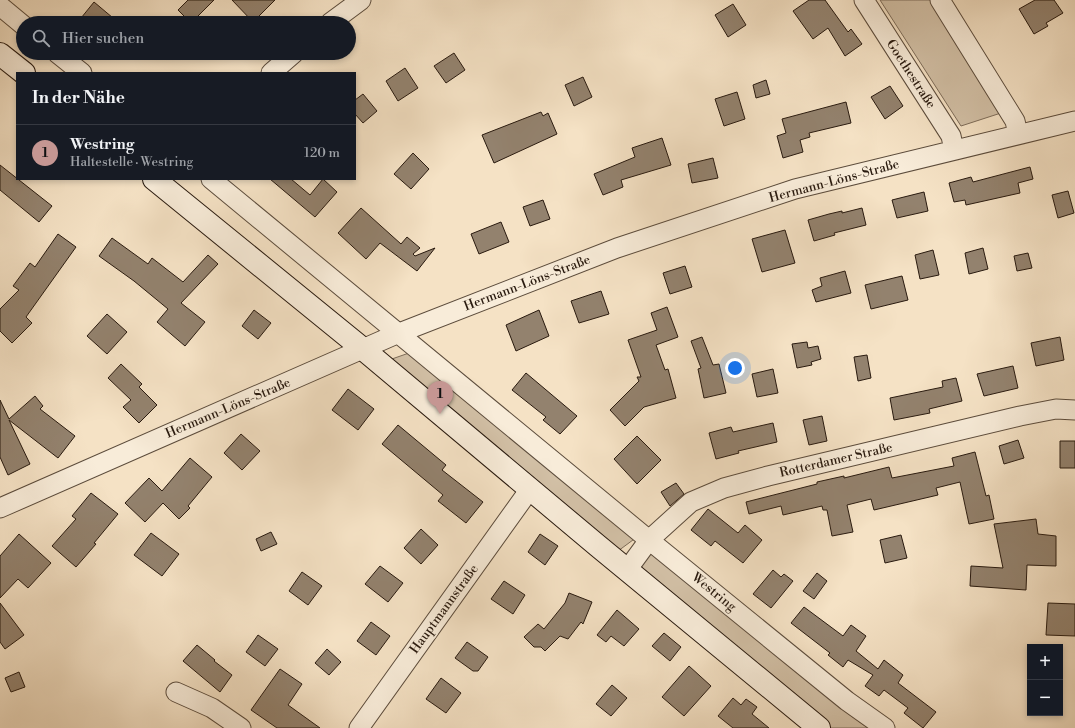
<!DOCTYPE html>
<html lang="de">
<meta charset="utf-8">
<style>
:root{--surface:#171b24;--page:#242831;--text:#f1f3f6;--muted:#9ea1a6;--line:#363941;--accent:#c59692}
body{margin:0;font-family:"Libre Bodoni",serif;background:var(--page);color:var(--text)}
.controls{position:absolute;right:12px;bottom:12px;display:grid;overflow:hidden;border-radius:0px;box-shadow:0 2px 6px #0003}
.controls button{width:36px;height:36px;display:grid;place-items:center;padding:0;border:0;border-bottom:1px solid var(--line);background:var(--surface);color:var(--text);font:20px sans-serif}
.you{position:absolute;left:735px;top:368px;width:14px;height:14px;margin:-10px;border:3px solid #fff;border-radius:50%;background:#1a73e8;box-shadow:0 0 0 6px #1a73e833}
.badge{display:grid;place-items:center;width:26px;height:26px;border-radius:50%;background:var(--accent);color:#111;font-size:13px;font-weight:700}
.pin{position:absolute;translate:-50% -33px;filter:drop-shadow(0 1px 2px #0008)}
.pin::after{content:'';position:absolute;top:21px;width:14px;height:12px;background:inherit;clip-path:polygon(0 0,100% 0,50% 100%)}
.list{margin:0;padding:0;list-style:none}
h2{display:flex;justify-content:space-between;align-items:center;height:52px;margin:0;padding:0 16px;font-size:17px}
h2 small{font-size:13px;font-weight:400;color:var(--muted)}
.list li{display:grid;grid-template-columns:26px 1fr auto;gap:12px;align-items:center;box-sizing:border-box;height:56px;padding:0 16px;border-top:1px solid var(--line)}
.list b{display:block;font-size:15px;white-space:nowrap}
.list p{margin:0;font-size:13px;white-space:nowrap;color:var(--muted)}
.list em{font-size:13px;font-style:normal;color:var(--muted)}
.icon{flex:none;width:22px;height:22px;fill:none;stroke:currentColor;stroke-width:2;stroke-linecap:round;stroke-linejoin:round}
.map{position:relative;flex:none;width:1075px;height:728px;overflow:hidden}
.search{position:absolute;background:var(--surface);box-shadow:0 2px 6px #0003;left:16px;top:16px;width:340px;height:44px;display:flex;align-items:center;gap:10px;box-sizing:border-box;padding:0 14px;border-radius:22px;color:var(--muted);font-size:15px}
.panel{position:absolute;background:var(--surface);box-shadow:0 2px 6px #0003;left:16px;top:72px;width:340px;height:108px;border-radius:0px}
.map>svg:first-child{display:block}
.green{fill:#d2c0a6;stroke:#7e6d5a}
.building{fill:#93826e;stroke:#291a0f}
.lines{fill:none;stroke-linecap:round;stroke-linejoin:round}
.street-casing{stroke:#5c4c3c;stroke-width:21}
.secondary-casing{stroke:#291a0f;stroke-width:24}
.street{stroke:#f8ecd9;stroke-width:19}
.secondary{stroke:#f8ecd9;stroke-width:22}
.labels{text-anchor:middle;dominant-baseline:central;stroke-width:3.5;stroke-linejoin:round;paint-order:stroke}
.street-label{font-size:13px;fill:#291a0f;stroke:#f8ecd9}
</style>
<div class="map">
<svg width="1075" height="728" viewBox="0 0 1075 728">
<rect width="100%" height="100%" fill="#f5e2c5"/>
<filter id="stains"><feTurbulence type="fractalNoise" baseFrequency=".005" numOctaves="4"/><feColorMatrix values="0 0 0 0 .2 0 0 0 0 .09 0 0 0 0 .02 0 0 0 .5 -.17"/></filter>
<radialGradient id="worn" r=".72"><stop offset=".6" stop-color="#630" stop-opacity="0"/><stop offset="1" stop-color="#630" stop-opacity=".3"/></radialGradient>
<path class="green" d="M880 0H932L1004 112 961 126Z
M409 353 637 537 618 551 389 360Z
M652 551 846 712 868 728H830L824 723 638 567Z"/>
<path class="building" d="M188 0H214L191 23 178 10Z
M232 0H275L253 22Z
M809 0H825L848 32 851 29 862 44 845 56 828 28 813 39 793 11Z
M1035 0H1054L1063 13 1046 23 1048 26 1034 34 1019 9Z
M94 2 119 23H77Z
M733 4 746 25 728 37 715 15Z
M454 53 465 70 446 83 434 66Z
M405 68 418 88 398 101 386 81Z
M583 77 592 97 574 106 565 85Z
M766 80 770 94 756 98 753 85Z
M890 86 903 106 885 119 871 97Z
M737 92 745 119 724 126 715 99Z
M363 94 377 111 363 123 355 114V100Z
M846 102 851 123 809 133 810 137 800 140 803 152 783 158 777 136 786 133 782 119Z
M541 112 543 116 548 113 557 134 494 163 482 135Z
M662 138 671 165 621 180 623 187 603 195 594 174 635 157 632 148Z
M413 153 429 169 411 189 394 174Z
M713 158 718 178 692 183 688 164Z
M0 165 52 206 39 222 0 190Z
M1030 167 1033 179 1018 183 1020 193 966 205 965 200 954 202 949 183 971 177 973 182Z
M270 179H291L310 195 323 179 337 192 315 217Z
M1068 191 1074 213 1058 218 1052 195Z
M924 192 928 211 897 218 892 200Z
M543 200 550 219 530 226 523 207Z
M361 208 401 244 407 237 420 248 413 254 415 256 435 248 417 271 380 243 366 259 338 233Z
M862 208 866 225 834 233 835 235 814 241 808 220 829 214 842 211V213Z
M501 222 509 242 479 254 471 234Z
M785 230 795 263 762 272 752 239Z
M58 234 76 247 26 317 32 323 12 343 0 331V309L19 290 13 286 30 263 35 267Z
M112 238 148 264 152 258 183 282 208 255 218 264 181 303 205 322 185 346 157 322 168 309 134 281 99 256Z
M983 248 988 269 969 274 965 253Z
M933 250 939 275 920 279 915 255Z
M1028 253 1032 268 1017 271 1014 256Z
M685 266 692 287 670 294 663 273Z
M845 271 851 293 816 302 812 290 822 286 820 278Z
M902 276 908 300 871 309 865 285Z
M601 291 609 314 579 323 571 301Z
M667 307 678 337 656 345 665 370 668 369 676 398 644 407 625 426 610 410 639 381 637 377H641L628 340 657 330 651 313Z
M254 310 271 323 258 339 242 326Z
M539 310 549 336 516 351 506 325Z
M107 314 127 332 107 354 87 336Z
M702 337 713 365 719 364 726 393 704 398 698 369 701 368 691 341Z
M1060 337 1064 360 1036 366 1031 343Z
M807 342 808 348 818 346 821 359 811 362 812 365 797 368 792 344Z
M867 355 871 378 858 381 854 357Z
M121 364 142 384 139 387 157 405 139 423 123 407 131 400 108 378Z
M1013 366 1018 388 984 396 977 374Z
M773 369 778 393 757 397 752 374Z
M526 373 577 416 560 434 543 420 546 417 512 390Z
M956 378 962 401 929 409 930 413 894 420 890 398 943 387 942 381Z
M348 389 374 409 358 430 332 410Z
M35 396 43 406 40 409 75 436 58 458 9 420 30 464 8 475 0 457V400L9 419Z
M822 416 827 441 809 445 803 420Z
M773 423 777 442 738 451 739 453 716 459 709 433 731 427 733 432Z
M398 425 446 465 442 470 483 502 466 523 438 501 443 495 382 444Z
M241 434 260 451 242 470 224 453Z
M637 436 661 460 637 484 614 459Z
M1018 440 1024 458 1004 464 999 446Z
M1060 441H1075V468H1060Z
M975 452 986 496 989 495 994 519 969 524 960 482 936 488 938 495 874 510 871 499 847 505 853 532 832 536 827 510H823L822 506 783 515 781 506 749 514 746 502 817 484V482L844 476V478L889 467 892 478 954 466 952 458Z
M190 458 212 477 188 506 190 508 179 519 163 503 145 522 125 503 149 478 162 491Z
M676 483 684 494 670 506 661 492Z
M91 493 118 514 94 543 96 544 76 567 52 546 76 519 72 516Z
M708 509 738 533 745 525 762 540 743 563 715 541 711 546 691 530Z
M1036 519 1038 534 1056 536V566L1027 565 1026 590 970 586 971 566 1003 568 994 524Z
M421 529 438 545 421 564 404 548Z
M271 532 277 544 261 551 256 539Z
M151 533 179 554 162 576 134 555Z
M19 534 51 563 28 588 18 579 0 598V556Z
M540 534 558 546 545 565 528 552Z
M901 535 907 558 885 563 880 540Z
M380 566 403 583 388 602 365 584Z
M773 570 781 577 784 574 793 581 771 608 753 594Z
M302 572 322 586 308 605 289 591Z
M817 573 827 581 814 599 803 591Z
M504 581 525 595 513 614 491 599Z
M569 593 592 602 583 624 581 622 568 639 560 636 545 651 541 647H534L524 637 538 624 544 629 565 603Z
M0 603 24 635 5 649 0 642Z
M1048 603 1075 604V636L1046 635Z
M804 607 843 636 851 625 866 636 856 651 878 669 884 660 903 675 898 683 936 712 923 728 904 713 908 708 884 690 879 696 865 686 873 675 848 660 843 667 828 655 830 653 791 623Z
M617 610 639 629 624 646 611 636 606 642 597 635Z
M371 622 390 636 376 655 357 641Z
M664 633 681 647 670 661 652 646Z
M258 635 278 649 265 666 246 652Z
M467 642 488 657 478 671H473L455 658Z
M197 645 215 660 214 661 232 675 220 692 183 661Z
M327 649 341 662 329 675 315 663Z
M689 666 711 686 684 716 662 697Z
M280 669 302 684 288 705 320 728H277L251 710Z
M19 672 25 687 11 692 5 678Z
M441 678 461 693 446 713 426 699Z
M612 685 627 698 611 716 596 704Z
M733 698 741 705 746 699 757 707 752 714 769 728H733L718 716Z"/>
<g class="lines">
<g class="street-casing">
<path id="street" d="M864 0 951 136 954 150
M940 0 1015 121 1018 134
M0 6 23 25
M330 23 361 0
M57 53 82 73
M271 73 294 53
M211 179 649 540 847 701 885 728
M0 508 399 333 617 248 795 189 1075 121
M627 570 649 540 691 502 724 488 768 476 1020 416 1056 409 1075 410
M176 692 212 708 241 728
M359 728 530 489"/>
</g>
<g class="secondary-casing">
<path id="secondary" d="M0 54 24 73
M154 179 363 349 598 546 819 728"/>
</g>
<use href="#street" class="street"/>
<use href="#secondary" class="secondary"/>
</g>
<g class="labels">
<g class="street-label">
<text transform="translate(911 74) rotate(57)">Goethestraße</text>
<text transform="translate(834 181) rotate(-15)">Hermann-Löns-Straße</text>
<text transform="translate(527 283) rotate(-21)">Hermann-Löns-Straße</text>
<text transform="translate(228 408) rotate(-23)">Hermann-Löns-Straße</text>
<text transform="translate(836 460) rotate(-13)">Rotterdamer Straße</text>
<text transform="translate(714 592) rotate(39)">Westring</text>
<text transform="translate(444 609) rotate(-54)">Hauptmannstraße</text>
</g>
</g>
<rect width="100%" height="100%" filter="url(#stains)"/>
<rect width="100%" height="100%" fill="url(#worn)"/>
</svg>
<div class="controls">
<button>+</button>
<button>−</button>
</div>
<div class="you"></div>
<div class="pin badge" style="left:440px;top:414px">1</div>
<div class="search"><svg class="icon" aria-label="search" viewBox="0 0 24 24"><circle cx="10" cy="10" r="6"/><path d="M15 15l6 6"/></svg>Hier suchen</div>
<section class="panel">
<h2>In der Nähe<small></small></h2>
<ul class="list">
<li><span class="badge">1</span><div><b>Westring</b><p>Haltestelle · Westring</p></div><em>120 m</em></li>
</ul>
</section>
</div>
